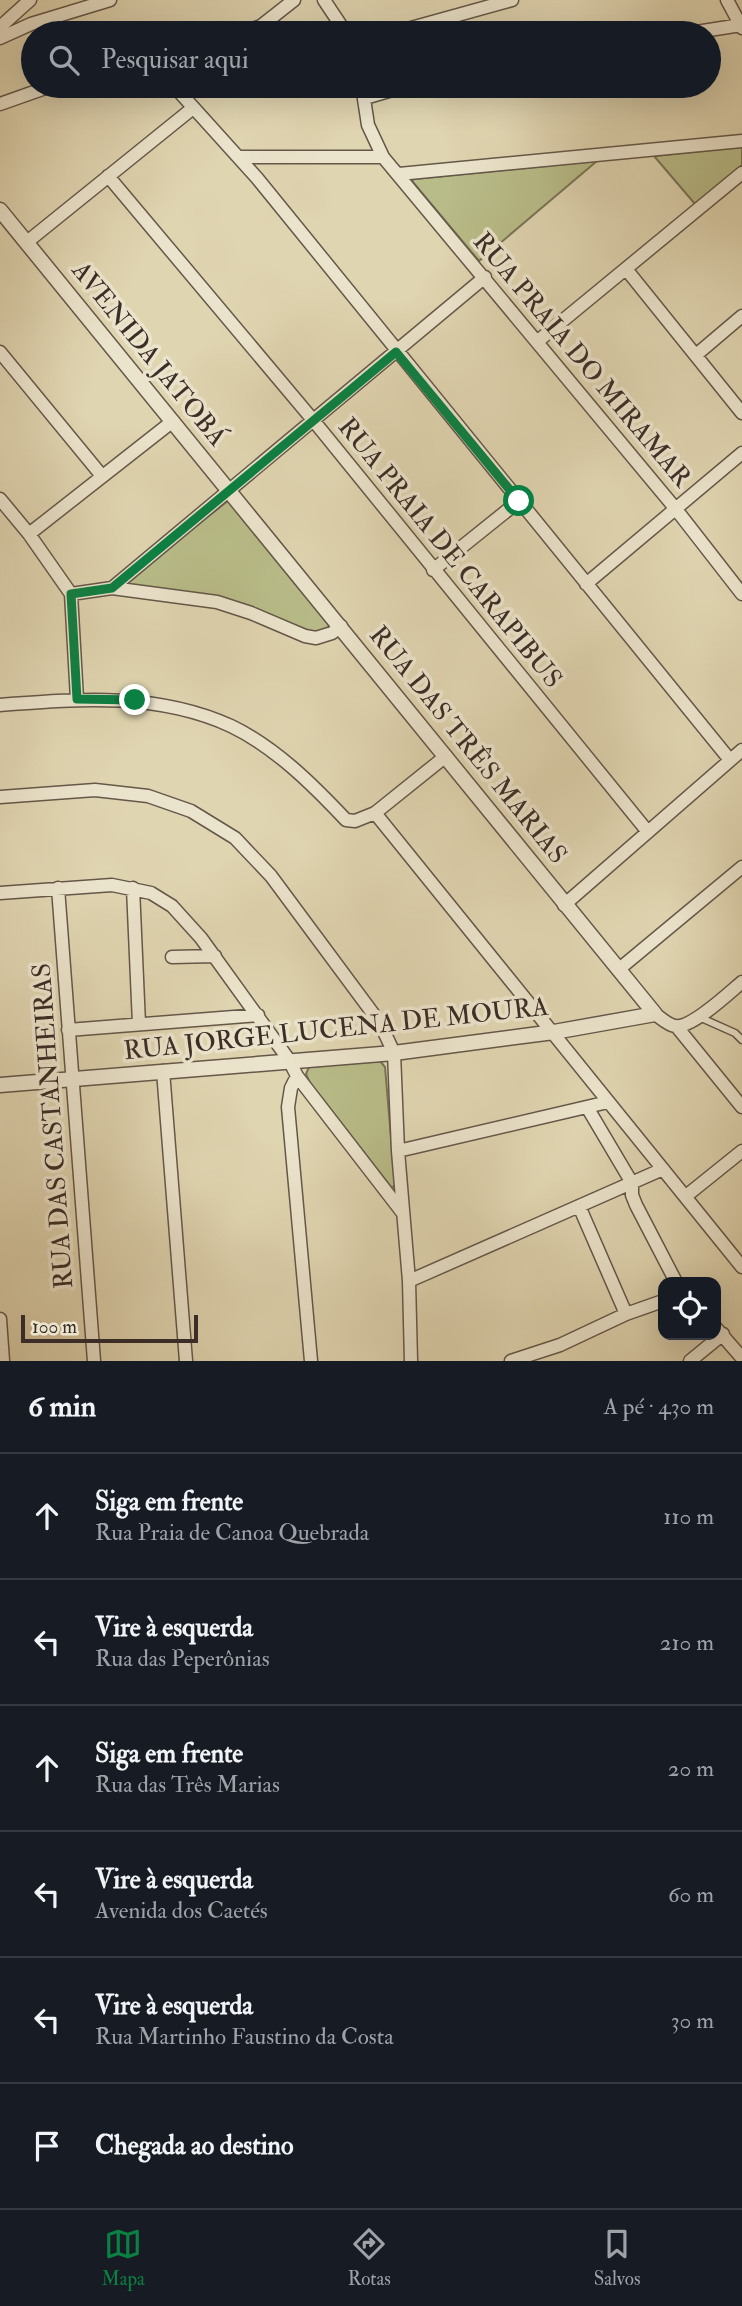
<!DOCTYPE html>
<html lang="pt">
<meta charset="utf-8">
<style>
:root{--surface:#171b24;--page:#242831;--text:#f1f3f6;--muted:#9ea1a6;--line:#363941;--accent:#0b8043}
body{margin:0;font-family:"IM FELL Double Pica",serif;background:var(--page);color:var(--text)}
.controls{position:absolute;right:21px;bottom:21px;display:grid;overflow:hidden;border-radius:14px;box-shadow:0 7px 28px #0002}
.controls button{width:63px;height:63px;display:grid;place-items:center;padding:0;border:0;border-bottom:2px solid var(--line);background:var(--surface);color:var(--text);font:35px sans-serif}
.scale{position:absolute;left:21px;bottom:18px;width:177px;box-sizing:border-box;padding-left:7px;border:4px solid #3c2d27;border-top:0;font-size:19px;line-height:24px;white-space:nowrap;color:#3c2d27;-webkit-text-stroke:5px #ebe4cc;paint-order:stroke}
.stop{position:absolute;width:21px;height:21px;margin:-16px;border:5px solid #0b8043;border-radius:50%;background:#fff}
.stop.end{background:#0b8043;border-color:#fff;box-shadow:0 2px 7px #0008}
.list{margin:0;padding:0;list-style:none}
h2{display:flex;justify-content:space-between;align-items:center;height:91px;margin:0;padding:0 28px;font-size:30px}
h2 small{font-size:23px;font-weight:400;color:var(--muted)}
.list li{display:grid;grid-template-columns:46px 1fr auto;gap:21px;align-items:center;box-sizing:border-box;height:126px;padding:0 28px;border-top:2px solid var(--line)}
.list b{display:block;font-size:26px;white-space:nowrap}
.list p{margin:0;font-size:23px;white-space:nowrap;color:var(--muted)}
.list em{font-size:23px;font-style:normal;color:var(--muted)}
.icon{flex:none;width:38px;height:38px;fill:none;stroke:currentColor;stroke-width:2;stroke-linecap:round;stroke-linejoin:round}
.map{position:relative;flex:none;width:742px;height:1361px;overflow:hidden}
.search{position:absolute;background:var(--surface);box-shadow:0 7px 28px #0002;left:21px;right:21px;top:21px;height:77px;display:flex;align-items:center;gap:18px;box-sizing:border-box;padding:0 24px;border-radius:38px;color:var(--muted);font-size:26px}
.sheet{height:847px;background:var(--surface)}
nav{display:flex;justify-content:space-around;align-items:center;box-sizing:border-box;height:98px;border-top:2px solid var(--line);background:var(--surface);font-size:19px;color:var(--muted)}
nav a{display:grid;justify-items:center;gap:4px}
nav .on{color:var(--accent)}
.map>svg:first-child{display:block}
.green{fill:#b8bc88;stroke:#7a7458;stroke-width:2}
.lines{fill:none;stroke-linecap:round;stroke-linejoin:round}
.service-casing{stroke:#65574a;stroke-width:9}
.minor-casing{stroke:#65574a;stroke-width:15}
.tertiary-casing{stroke:#65574a;stroke-width:17}
.service{stroke:#ebe4cc;stroke-width:6}
.minor{stroke:#ebe4cc;stroke-width:12}
.tertiary{stroke:#ebe4cc;stroke-width:14}
.route{stroke:#0b8043;stroke-width:9}
.labels{text-anchor:middle;dominant-baseline:central;stroke-width:7;stroke-linejoin:round;paint-order:stroke}
.street-label{font-size:26px;fill:#3c2d27;stroke:#ebe4cc}
</style>
<div class="map">
<svg width="742" height="1361" viewBox="0 0 742 1361">
<rect width="100%" height="100%" fill="#e0d5b1"/>
<filter id="stains"><feTurbulence type="fractalNoise" baseFrequency=".00286" numOctaves="4"/><feColorMatrix values="0 0 0 0 .2 0 0 0 0 .09 0 0 0 0 .02 0 0 0 .5 -.17"/></filter>
<radialGradient id="worn" r=".72"><stop offset=".6" stop-color="#630" stop-opacity="0"/><stop offset="1" stop-color="#630" stop-opacity=".3"/></radialGradient>
<path class="green" d="M742 147V165L695 204 654 156Z
M597 161 479 261 412 181 414 179Z
M229 500 330 624 327 629 317 633 308 631 255 608 128 584 130 578Z
M380 1061 385 1067 395 1185 392 1188 310 1083 306 1074 309 1067Z"/>
<g class="lines">
<g class="service-casing">
<path id="service" d="M699 1017 735 1033 742 1040"/>
</g>
<g class="minor-casing">
<path id="minor" d="M324 0 346 33
M727 0 742 28
M0 27 30 0
M242 33 261 26 294 0
M393 33 512 0
M690 33 741 25
M0 38 31 24 110 0
M174 86 257 178 730 760
M362 86 368 125 383 157 675 508 742 594
M365 98 406 86
M0 104 51 86
M238 157H383
M399 174 742 141
M108 176 313 420 648 832
M27 242 193 108
M626 269 742 413
M538 341 742 173
M0 352 102 476
M696 355 742 316
M0 499 29 534 71 594 77 699
M29 534 173 421
M433 570 519 501
M586 584 742 453
M112 588 485 277
M71 594 112 588 217 602 251 613 305 636 316 638 332 633 341 626
M0 705C78 699 157 692 231 726 275 747 313 785 346 820L355 821 375 813 742 1267
M0 797 95 790 148 796 191 811 235 838 271 876 380 1023 394 1053 398 1151 409 1281 411 1361
M375 813 446 756
M58 888 94 1361
M133 888 139 1024
M0 893 112 885 151 893 172 906 201 938 289 1060 297 1076 402 1212
M564 905 742 750
M172 957 215 956
M618 970 742 867
M655 1014C661 1018 668 1025 675 1026 691 1029 729 993 742 982
M677 1027 742 1107
M68 1030 258 1015
M163 1071 186 1361
M297 1076 291 1088 288 1107 311 1361
M587 1107 632 1183V1195L636 1205 676 1282
M398 1151 608 1102
M686 1196 742 1151
M579 1206 626 1314
M409 1281 663 1169
M0 1319 3 1361
M716 1328 742 1358
M511 1361 560 1345 626 1314 663 1301
M690 1361 723 1334"/>
</g>
<g class="tertiary-casing">
<path id="tertiary" d="M0 210 655 1014
M0 1085 394 1053 554 1032 655 1014"/>
</g>
<use href="#service" class="service"/>
<use href="#minor" class="minor"/>
<use href="#tertiary" class="tertiary"/>
</g>
<g class="lines">
<path class="route" d="M135 700 77 699 71 594 112 588 396 352 519 501"/>
</g>
<g class="labels">
<g class="street-label">
<text transform="translate(149 354) rotate(51)">AVENIDA JATOBÁ</text>
<text transform="translate(582 360) rotate(50)">RUA PRAIA DO MIRAMAR</text>
<text transform="translate(450 553) rotate(51)">RUA PRAIA DE CARAPIBUS</text>
<text transform="translate(468 745) rotate(51)">RUA DAS TRÊS MARIAS</text>
<text transform="translate(336 1029) rotate(-6)">RUA JORGE LUCENA DE MOURA</text>
<text transform="translate(53 1126) rotate(-94)">RUA DAS CASTANHEIRAS</text>
</g>
</g>
<rect width="100%" height="100%" filter="url(#stains)"/>
<rect width="100%" height="100%" fill="url(#worn)"/>
</svg>
<div class="controls">
<button><svg class="icon" aria-label="locate" viewBox="0 0 24 24"><circle cx="12" cy="12" r="6"/><path d="M12 2v4M12 18v4M2 12h4M18 12h4"/></svg></button>
</div>
<div class="scale">100 m</div>
<div class="stop" style="left:519px;top:501px"></div>
<div class="stop end" style="left:135px;top:700px"></div>
<div class="search"><svg class="icon" aria-label="search" viewBox="0 0 24 24"><circle cx="10" cy="10" r="6"/><path d="M15 15l6 6"/></svg>Pesquisar aqui</div>
</div>
<section class="sheet">
<h2>6 min<small>A pé · 430 m</small></h2>
<ul class="list">
<li><svg class="icon" aria-label="ahead" viewBox="0 0 24 24"><path d="M12 20V5M6 11l6-6 6 6"/></svg><div><b>Siga em frente</b><p>Rua Praia de Canoa Quebrada</p></div><em>110 m</em></li>
<li><svg class="icon" aria-label="left" viewBox="0 0 24 24"><path d="M17 20v-9H6M10 6l-5 5 5 5"/></svg><div><b>Vire à esquerda</b><p>Rua das Peperônias</p></div><em>210 m</em></li>
<li><svg class="icon" aria-label="ahead" viewBox="0 0 24 24"><path d="M12 20V5M6 11l6-6 6 6"/></svg><div><b>Siga em frente</b><p>Rua das Três Marias</p></div><em>20 m</em></li>
<li><svg class="icon" aria-label="left" viewBox="0 0 24 24"><path d="M17 20v-9H6M10 6l-5 5 5 5"/></svg><div><b>Vire à esquerda</b><p>Avenida dos Caetés</p></div><em>60 m</em></li>
<li><svg class="icon" aria-label="left" viewBox="0 0 24 24"><path d="M17 20v-9H6M10 6l-5 5 5 5"/></svg><div><b>Vire à esquerda</b><p>Rua Martinho Faustino da Costa</p></div><em>30 m</em></li>
<li><svg class="icon" aria-label="arrive" viewBox="0 0 24 24"><path d="M6 21V4h12l-3 4 3 4H6"/></svg><div><b>Chegada ao destino</b></div></li>
</ul>
</section>
<nav>
<a class="on"><svg class="icon" aria-label="map" viewBox="0 0 24 24"><path d="M3 6l6-2 6 2 6-2v14l-6 2-6-2-6 2zM9 4v14M15 6v14"/></svg>Mapa</a>
<a><svg class="icon" aria-label="directions" viewBox="0 0 24 24"><path d="M12 3l9 9-9 9-9-9zM9 14v-3h6M13 9l2 2-2 2"/></svg>Rotas</a>
<a><svg class="icon" aria-label="saved" viewBox="0 0 24 24"><path d="M7 4h10v16l-5-4-5 4z"/></svg>Salvos</a>
</nav>
